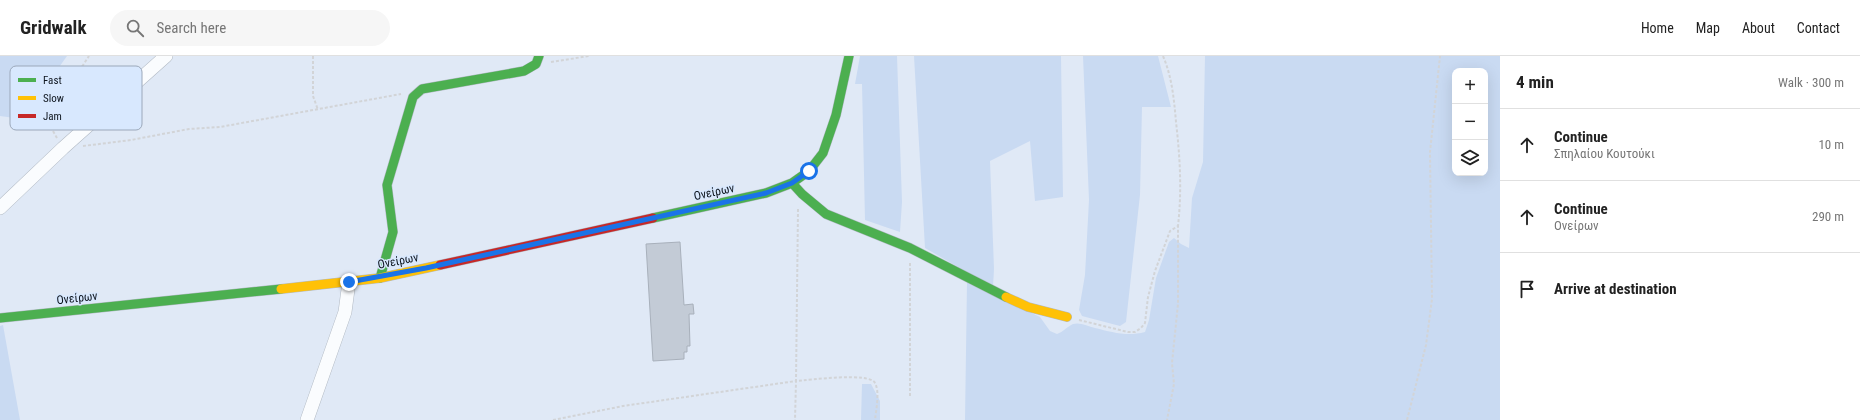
<!DOCTYPE html>
<meta charset="utf-8">
<style>
:root{--surface:#fff;--page:#f6f6f6;--text:#222;--muted:#767676;--line:#e0e0e0}
body{margin:0;font-family:"Roboto Condensed",sans-serif;background:var(--page);color:var(--text)}
.controls{position:absolute;right:12px;top:12px;display:grid;overflow:hidden;border-radius:8px;box-shadow:0 4px 16px #0002}
.controls button{width:36px;height:36px;display:grid;place-items:center;padding:0;border:0;border-bottom:1px solid var(--line);background:var(--surface);color:var(--text);font:20px sans-serif}
.stop{position:absolute;width:12px;height:12px;margin:-9px;border:3px solid #1a73e8;border-radius:50%;background:#fff}
.stop.end{background:#1a73e8;border-color:#fff;box-shadow:0 1px 4px #0008}
.list{margin:0;padding:0;list-style:none}
h2{display:flex;justify-content:space-between;align-items:center;height:52px;margin:0;padding:0 16px;font-size:17px}
h2 small{font-size:13px;font-weight:400;color:var(--muted)}
.list li{display:grid;grid-template-columns:26px 1fr auto;gap:12px;align-items:center;box-sizing:border-box;height:72px;padding:0 16px;border-top:1px solid var(--line)}
.list b{display:block;font-size:15px;white-space:nowrap}
.list p{margin:0;font-size:13px;white-space:nowrap;color:var(--muted)}
.list em{font-size:13px;font-style:normal;color:var(--muted)}
.icon{flex:none;width:22px;height:22px;fill:none;stroke:currentColor;stroke-width:2;stroke-linecap:round;stroke-linejoin:round}
.map{position:relative;flex:none;width:1500px;height:364px;overflow:hidden}
header{display:flex;align-items:center;gap:24px;box-sizing:border-box;height:56px;padding:0 20px;background:var(--surface);border-bottom:1px solid var(--line)}
header strong{font-size:19px}
nav{display:flex;gap:22px;margin-inline-start:auto;font-size:14px}
.search{width:280px;height:36px;background:var(--page);display:flex;align-items:center;gap:10px;box-sizing:border-box;padding:0 14px;border-radius:22px;color:var(--muted);font-size:15px}
main{display:flex}
aside{flex:1;background:var(--surface)}
.map>svg:first-child{display:block}
.grass{fill:#c9daf2;fill-rule:evenodd}
.building{fill:#c3cbd6;stroke:#a8b0bb}
.lines{fill:none;stroke-linecap:round;stroke-linejoin:round}
.street-casing{stroke:#b2bac4;stroke-width:14}
.fast-casing{stroke:#b2bac4;stroke-width:10}
.slow-casing{stroke:#b2bac4;stroke-width:10}
.jam-casing{stroke:#b2bac4;stroke-width:10}
.path{stroke:#d2d4d7;stroke-width:2;stroke-dasharray:3 2;stroke-linecap:butt}
.street{stroke:#fafcfe;stroke-width:13}
.fast{stroke:#4caf50;stroke-width:9}
.slow{stroke:#ffc107;stroke-width:9}
.jam{stroke:#c62828;stroke-width:9}
.route{stroke:#1a73e8;stroke-width:5}
.labels{text-anchor:middle;dominant-baseline:central;stroke-width:3;stroke-linejoin:round;paint-order:stroke}
.street-label{font-size:12px;fill:#0d141d;stroke:#d8e8fe}
.key{fill:#d8e8fe;stroke:#9ba8ba;stroke-width:1}
.key-label{font-size:11px;fill:#0d141d}
</style>
<header>
<strong>Gridwalk</strong>
<div class="search"><svg class="icon" aria-label="search" viewBox="0 0 24 24"><circle cx="10" cy="10" r="6"/><path d="M15 15l6 6"/></svg>Search here</div>
<nav><a>Home</a><a>Map</a><a>About</a><a>Contact</a></nav>
</header>
<main>
<div class="map">
<svg width="1500" height="364" viewBox="0 0 1500 364">
<rect width="100%" height="100%" fill="#e0e9f6"/>
<path class="grass" d="M0 0H67L22 63 0 60Z
M860 0H897L902 146 900 176 865 164 862 28H855Z
M914 0H1061L1063 141 1035 145 1030 85 990 105 994 213 993 231 925 192Z
M1083 0H1158L1171 51H1142L1140 139 1126 266 1120 270 1082 260 1079 254 1085 219 1089 144Z
M1205 0H1500V364H965L967 226 1040 261 1050 275 1057 278C1063 276 1068 270 1073 268 1080 266 1088 270 1095 272 1112 276 1127 281 1145 276L1149 264 1156 222 1169 186 1174 182 1181 188 1189 192 1192 142 1203 106ZM1455 15H1485V117H1455Z
M3 269 20 364H0V270Z
M862 328H871L880 345V364H861Z"/>
<path class="building" d="M680 186 684 249 693 248 694 258H689L690 290H687V296H684V303L653 305 646 188Z"/>
<g class="lines">
<g class="street-casing">
<path id="street" d="M0 152 63 92 166 0
M307 364 345 256 349 226"/>
</g>
<g class="fast-casing">
<path id="fast" d="M792 127 802 138 826 158 910 192 1006 241
M653 162 766 137 792 127 809 115 823 97 836 59 849 0
M380 222 393 176 387 129 413 41 422 33 524 15 536 8 539 0
M0 262 281 233"/>
</g>
<g class="slow-casing">
<path id="slow" d="M281 233 380 222 440 209
M1006 241 1028 251 1067 261"/>
</g>
<g class="jam-casing">
<path id="jam" d="M440 209 653 162"/>
</g>
<path class="path" d="M313 0V40L318 54
M1163 0C1172 21 1174 43 1176 66 1180 101 1182 134 1178 170
M551 6 589 0
M57 82 53 75 60 44 89 0
M83 90 131 84 189 73 220 71 401 38
M798 153 796 325C809 324 870 316 875 327 880 336 876 354 875 364
M910 207V341
M1079 264 1128 276H1135L1141 272 1145 267 1148 241 1155 215 1170 175 1178 170V248L1172 307 1174 328 1167 364
M553 364 623 350 796 325 795 364
M1407 364 1426 289 1432 243 1430 96 1440 0"/>
<use href="#street" class="street"/>
<use href="#fast" class="fast"/>
<use href="#slow" class="slow"/>
<use href="#jam" class="jam"/>
</g>
<g class="lines">
<path class="route" d="M349 226 426 212 766 137 792 127 809 115"/>
</g>
<g class="labels">
<g class="street-label">
<text transform="translate(714 136) rotate(-12)">Ονείρων</text>
<text transform="translate(398 205) rotate(-11)">Ονείρων</text>
<text transform="translate(77 242) rotate(-6)">Ονείρων</text>
</g>
</g>
<rect x="10" y="10" width="132" height="64" rx="6" class="key"/>
<rect x="18" y="22" width="18" height="4" fill="#4caf50"/>
<rect x="18" y="40" width="18" height="4" fill="#ffc107"/>
<rect x="18" y="58" width="18" height="4" fill="#c62828"/>
<g class="key-label">
<text x="43" y="28">Fast</text>
<text x="43" y="46">Slow</text>
<text x="43" y="64">Jam</text>
</g>
</svg>
<div class="controls">
<button>+</button>
<button>−</button>
<button><svg class="icon" aria-label="layers" viewBox="0 0 24 24"><path d="M12 4l9 5-9 5-9-5zM3 14l9 5 9-5"/></svg></button>
</div>
<div class="stop" style="left:809px;top:115px"></div>
<div class="stop end" style="left:349px;top:226px"></div>
</div>
<aside>
<h2>4 min<small>Walk · 300 m</small></h2>
<ul class="list">
<li><svg class="icon" aria-label="ahead" viewBox="0 0 24 24"><path d="M12 20V5M6 11l6-6 6 6"/></svg><div><b>Continue</b><p>Σπηλαίου Κουτούκι</p></div><em>10 m</em></li>
<li><svg class="icon" aria-label="ahead" viewBox="0 0 24 24"><path d="M12 20V5M6 11l6-6 6 6"/></svg><div><b>Continue</b><p>Ονείρων</p></div><em>290 m</em></li>
<li><svg class="icon" aria-label="arrive" viewBox="0 0 24 24"><path d="M6 21V4h12l-3 4 3 4H6"/></svg><div><b>Arrive at destination</b></div></li>
</ul>
</aside>
</main>
